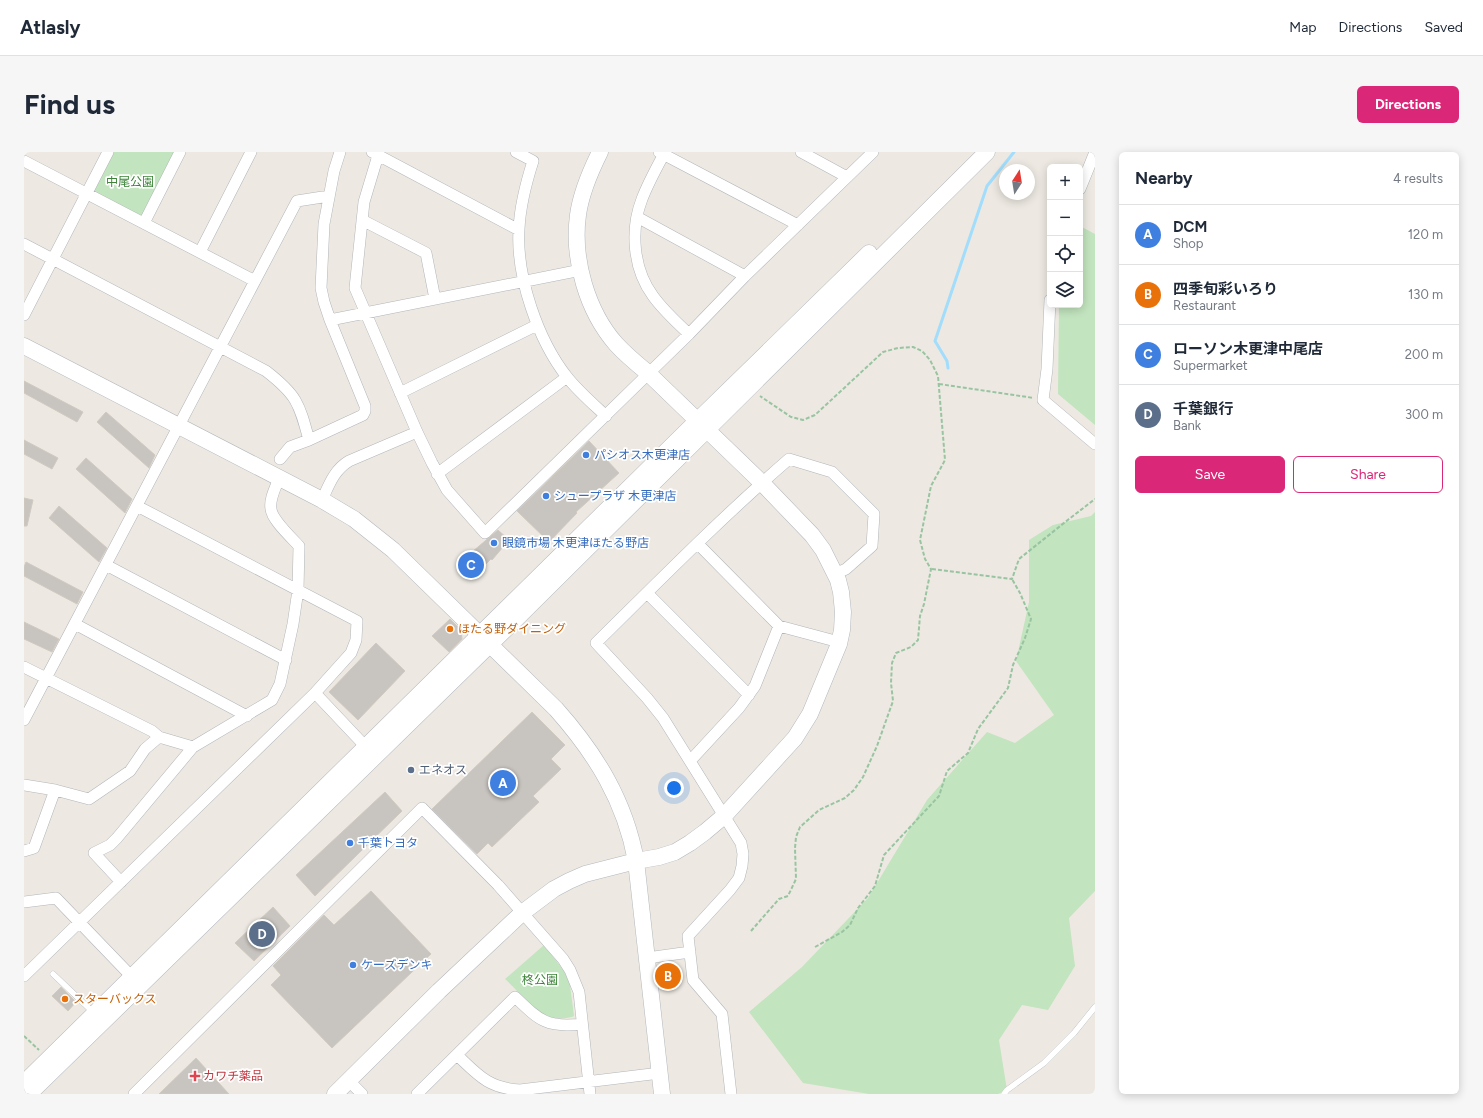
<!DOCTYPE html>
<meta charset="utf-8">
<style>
:root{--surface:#fff;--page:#f6f6f7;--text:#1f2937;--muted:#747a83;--line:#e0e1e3;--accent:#db2777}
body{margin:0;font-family:Figtree,"Noto Sans JP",sans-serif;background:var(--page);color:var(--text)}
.controls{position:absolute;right:12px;top:12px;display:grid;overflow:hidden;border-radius:6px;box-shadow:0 2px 10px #0003}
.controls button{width:36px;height:36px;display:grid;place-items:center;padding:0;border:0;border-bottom:1px solid var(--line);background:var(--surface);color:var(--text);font:20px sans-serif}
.compass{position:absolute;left:975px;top:12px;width:36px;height:36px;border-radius:50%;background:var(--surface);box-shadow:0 2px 10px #0003;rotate:12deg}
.you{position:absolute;left:650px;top:636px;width:14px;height:14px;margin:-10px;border:3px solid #fff;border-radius:50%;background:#1a73e8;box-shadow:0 0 0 6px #1a73e833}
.badge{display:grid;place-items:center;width:26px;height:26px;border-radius:50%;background:var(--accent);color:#fff;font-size:13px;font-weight:700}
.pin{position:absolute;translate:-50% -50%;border:2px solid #fff;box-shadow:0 1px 4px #0006}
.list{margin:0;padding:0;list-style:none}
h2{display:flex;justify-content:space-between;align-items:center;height:52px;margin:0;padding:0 16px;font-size:17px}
h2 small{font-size:13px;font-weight:400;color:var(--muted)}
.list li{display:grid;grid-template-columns:26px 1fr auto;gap:12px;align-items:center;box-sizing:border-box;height:60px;padding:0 16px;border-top:1px solid var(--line)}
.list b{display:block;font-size:15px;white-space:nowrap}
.list p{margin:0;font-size:13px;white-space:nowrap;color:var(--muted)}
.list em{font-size:13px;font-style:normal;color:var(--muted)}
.actions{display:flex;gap:8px;padding:12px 16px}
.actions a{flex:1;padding:9px 0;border:1px solid var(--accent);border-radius:6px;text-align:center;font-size:14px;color:var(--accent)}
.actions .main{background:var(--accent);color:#fff}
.icon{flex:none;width:22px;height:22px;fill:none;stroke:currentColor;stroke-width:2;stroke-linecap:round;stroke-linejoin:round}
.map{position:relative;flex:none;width:1071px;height:942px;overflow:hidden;border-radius:6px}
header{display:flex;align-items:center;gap:24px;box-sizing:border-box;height:56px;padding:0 20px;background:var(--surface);border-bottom:1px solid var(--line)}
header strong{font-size:19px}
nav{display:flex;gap:22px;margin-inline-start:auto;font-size:14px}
.intro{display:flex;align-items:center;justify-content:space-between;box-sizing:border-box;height:96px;padding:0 24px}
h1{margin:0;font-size:28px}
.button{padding:10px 18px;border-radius:6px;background:var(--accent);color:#fff;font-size:14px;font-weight:700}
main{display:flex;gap:24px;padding:0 24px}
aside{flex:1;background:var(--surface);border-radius:6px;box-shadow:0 2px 10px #0003}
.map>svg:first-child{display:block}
.green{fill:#c2e4be}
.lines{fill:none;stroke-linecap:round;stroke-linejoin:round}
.stream{stroke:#a2ddfc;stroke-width:3}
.building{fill:#c8c4bf;stroke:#d1cac0}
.lane-casing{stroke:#b2b5b9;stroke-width:6}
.street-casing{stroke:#b2b5b9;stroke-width:12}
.secondary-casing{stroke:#b3b7bc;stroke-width:17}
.path{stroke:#98c4a1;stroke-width:2;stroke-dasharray:4 2;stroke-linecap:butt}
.lane{stroke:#fff;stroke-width:5.5}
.street{stroke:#fff;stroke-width:11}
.secondary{stroke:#fff;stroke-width:16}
.shop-dot{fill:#3f7fe0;stroke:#fff;stroke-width:1.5}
.food-dot{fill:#e8710a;stroke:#fff;stroke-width:1.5}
.service-dot{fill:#5c6f8a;stroke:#fff;stroke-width:1.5}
.health-dot{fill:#e0444e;stroke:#fff;stroke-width:1.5}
.labels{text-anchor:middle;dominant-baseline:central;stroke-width:3.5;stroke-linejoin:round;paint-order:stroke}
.park-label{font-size:12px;fill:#3b8437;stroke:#fff}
.shop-label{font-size:12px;fill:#366cbe;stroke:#fff;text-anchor:start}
.food-label{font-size:12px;fill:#c56008;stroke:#fff;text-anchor:start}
.service-label{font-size:12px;fill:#4e5e75;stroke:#fff;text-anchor:start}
.health-label{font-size:12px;fill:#be3a42;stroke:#fff;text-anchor:start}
</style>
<header>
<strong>Atlasly</strong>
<nav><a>Map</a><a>Directions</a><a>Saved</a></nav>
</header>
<div class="intro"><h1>Find us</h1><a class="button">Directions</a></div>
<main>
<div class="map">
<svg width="1071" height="942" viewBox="0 0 1071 942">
<rect width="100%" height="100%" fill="#ede9e2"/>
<path class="green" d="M84 0H156L120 71 63 41Z
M1056 74 1071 82V273L1034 242 1035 153H1056Z
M1071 360V739L1045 766 1051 814 1024 858 998 853 975 888 983 938 974 942H845L779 931 725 860 778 815 844 746 903 648 963 580 991 591 1030 563 992 509 1005 450V388L1029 373 1067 364Z
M520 793 540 819 546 833 550 864C542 868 525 867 517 862 504 852 493 838 481 827Z"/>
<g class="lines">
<path class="stream" d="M924 216 923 209 911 189 963 34 990 0"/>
</g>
<path class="building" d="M0 229 59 260 53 270 0 241Z
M82 260 131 303 125 316 73 270Z
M0 288 34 306 28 317 0 302Z
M565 289 595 321 552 360 553 361 525 390 493 359Z
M62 306 108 347 101 361 52 317Z
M0 346 9 348 3 374H0Z
M35 354 83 396 75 410 25 366Z
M474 378 485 388 468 408 467 407 447 427 433 414 447 399 448 400Z
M2 410 59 440 53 452 0 424V415Z
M426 467 437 478 438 487 425 500 408 484Z
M0 470 35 487 28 500 0 487Z
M352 491 381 519 334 568 305 540Z
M508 560 541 593 527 607 537 617 509 644 515 650 468 695 464 691 453 702 408 657Z
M361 640 378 659 291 744 272 723Z
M347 739 407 802 308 896 247 833 257 823 249 814 300 763 310 773Z
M249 755 266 774 230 809 211 791Z
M37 835 52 850 44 859 28 844Z
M172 906 205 942H135Z"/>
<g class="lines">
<g class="lane-casing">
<path id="lane" d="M29 822 70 861
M980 942 983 938 1020 911 1050 881 1071 855"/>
</g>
<g class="street-casing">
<path id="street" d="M348 0 495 78
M355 0 340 50 331 136 393 280 408 311 423 338 461 381 665 182 721 124 849 0
M492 0 509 9C502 31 496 54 495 77 492 125 514 188 543 225 554 239 568 251 582 264
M635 0 774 73
M641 0C633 15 624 31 618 47 606 78 609 117 629 144 639 158 652 170 665 182
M777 0 823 25
M0 9 231 129
M1056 37 1071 0
M613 65 721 124
M338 68 402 101 411 147
M120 71 156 0
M0 92 242 219C273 243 275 251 285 288
M176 100 227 0
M1026 148 1023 217 1019 248 1071 292
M0 163 84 0
M306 168 557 118
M376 241 513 173
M256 307 266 295 285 288 339 263 341 259V254L306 168 300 150 297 136 300 72 310 19 316 0
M413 322 543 225
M298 348C305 333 310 318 325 309L393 280
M674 392 755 474 815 490
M82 413 262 508
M623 441 725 543
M51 472 223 564
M0 515 128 579 135 585 169 595
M291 541 342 595
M0 568 273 49 305 44
M666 609 715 556 731 534 755 474
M0 633 31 638 65 647 106 619 121 597 135 585
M0 699 10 696 31 638
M97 730 70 701 86 693 93 686 169 595 248 548 256 532 269 472 274 438 275 394C267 385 248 368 247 357 245 347 252 335 255 326
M0 750 32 746 108 825
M623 806 666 800
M0 824 291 541 327 501 332 488 333 469 113 354
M433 903C454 923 464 936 496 938L636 921
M324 928 338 942
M110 942 398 656 474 733 539 807 546 818 555 840 566 942
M393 942 491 845C516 869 523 876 558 872
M707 942 698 862 669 828 664 784 706 738 715 726 718 714 719 702 717 691 639 566 623 546 572 491C635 429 698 365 765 307L808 320 850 362 848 394 822 417 811 422"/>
</g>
<g class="secondary-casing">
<path id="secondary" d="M0 194 298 348 330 367 369 398 532 557C572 602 601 649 612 709L638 942
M0 931 673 269 845 101
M5 942 489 470 963 0
M311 942 415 839 498 761 530 737 545 729 561 722 612 709 635 705 651 700 666 691 681 680 700 664 771 586 786 562 815 492 818 478 819 460 817 440 814 428 799 398 788 383 738 331 624 221C613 212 602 203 592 192 563 159 548 107 554 63 557 41 566 20 576 0"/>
</g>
<path class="path" d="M915 232 1010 246
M908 417 988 427 995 407 1045 367 1071 347
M727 779 755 747 764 744 772 727 771 696 772 685 776 675 795 658 821 646 830 638 839 625 853 594 869 549 867 531 868 511 872 501 887 495 894 488 896 464 900 452 907 417 901 407 896 388 907 334 921 308 914 224 906 208 898 199 889 195 874 196 859 200 791 263 779 268 767 265 736 244
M791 795 818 780 826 773 834 756 851 734 860 703 915 644 923 619 944 601 954 577 984 536 989 513 1001 486 1007 467 996 441 988 427
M0 884 15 898"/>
<use href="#lane" class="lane"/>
<use href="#street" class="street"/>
<use href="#secondary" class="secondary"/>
</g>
<g class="shop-dot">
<circle cx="562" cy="303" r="4"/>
<circle cx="522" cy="344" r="4"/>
<circle cx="470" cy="391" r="4"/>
<circle cx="326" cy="691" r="4"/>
<circle cx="329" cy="813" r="4"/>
</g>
<g class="food-dot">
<circle cx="426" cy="477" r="4"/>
<circle cx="41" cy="847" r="4"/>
</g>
<circle class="service-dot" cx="387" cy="618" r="4"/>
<path class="health-dot" d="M169 918h4v4h4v4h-4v4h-4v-4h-4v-4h4z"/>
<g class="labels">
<g class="park-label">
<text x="106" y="30">中尾公園</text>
<text x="516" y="828">柊公園</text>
</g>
<g class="shop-label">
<text x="570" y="303">パシオス木更津店</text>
<text x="530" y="344">シュープラザ 木更津店</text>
<text x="478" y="391">眼鏡市場 木更津ほたる野店</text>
<text x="334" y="691">千葉トヨタ</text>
<text x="337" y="813">ケーズデンキ</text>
</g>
<g class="food-label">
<text x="434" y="477">ほたる野ダイニング</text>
<text x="49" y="847">スターバックス</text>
</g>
<g class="service-label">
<text x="395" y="618">エネオス</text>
</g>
<g class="health-label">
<text x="179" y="924">カワチ薬品</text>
</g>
</g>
</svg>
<div class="controls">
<button>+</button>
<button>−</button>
<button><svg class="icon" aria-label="locate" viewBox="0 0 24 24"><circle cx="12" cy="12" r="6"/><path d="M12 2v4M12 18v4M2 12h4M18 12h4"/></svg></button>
<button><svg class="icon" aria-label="layers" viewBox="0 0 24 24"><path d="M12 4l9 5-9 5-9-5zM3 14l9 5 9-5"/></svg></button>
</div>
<svg class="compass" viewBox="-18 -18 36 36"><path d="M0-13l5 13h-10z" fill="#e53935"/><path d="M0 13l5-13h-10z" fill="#747a83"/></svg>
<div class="you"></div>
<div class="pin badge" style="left:479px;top:631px;background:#3f7fe0">A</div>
<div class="pin badge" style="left:644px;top:824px;background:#e8710a">B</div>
<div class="pin badge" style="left:447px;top:413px;background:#3f7fe0">C</div>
<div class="pin badge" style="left:238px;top:782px;background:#5c6f8a">D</div>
</div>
<aside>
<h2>Nearby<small>4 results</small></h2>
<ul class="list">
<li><span class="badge" style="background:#3f7fe0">A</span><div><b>DCM</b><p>Shop</p></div><em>120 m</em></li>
<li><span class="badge" style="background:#e8710a">B</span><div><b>四季旬彩いろり</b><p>Restaurant</p></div><em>130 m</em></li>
<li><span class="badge" style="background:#3f7fe0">C</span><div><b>ローソン木更津中尾店</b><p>Supermarket</p></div><em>200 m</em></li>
<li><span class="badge" style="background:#5c6f8a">D</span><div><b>千葉銀行</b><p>Bank</p></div><em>300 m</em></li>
</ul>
<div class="actions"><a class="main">Save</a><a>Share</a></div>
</aside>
</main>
